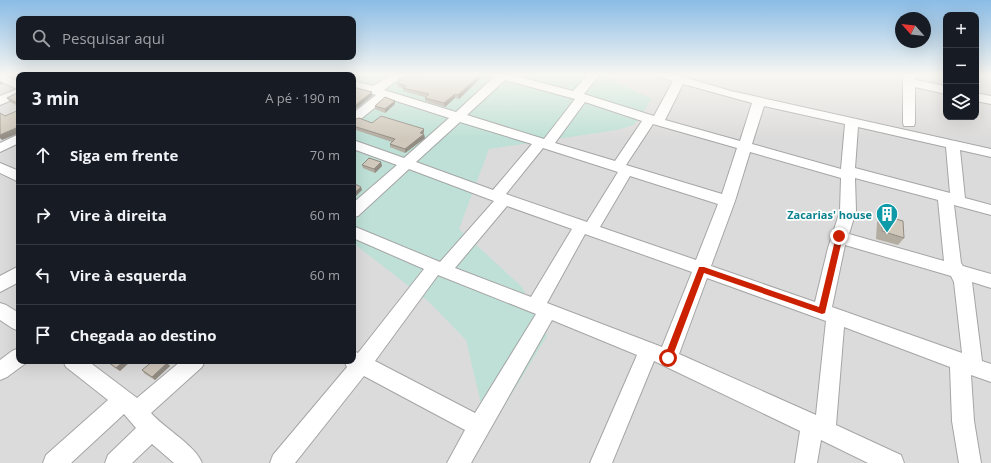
<!DOCTYPE html>
<html lang="pt">
<meta charset="utf-8">
<style>
:root{--surface:#171b24;--page:#242831;--text:#f1f3f6;--muted:#9ea1a6;--line:#363941}
body{margin:0;font-family:"Open Sans",sans-serif;background:var(--page);color:var(--text)}
.controls{position:absolute;right:12px;top:12px;display:grid;overflow:hidden;border-radius:8px;box-shadow:0 4px 16px #0002}
.controls button{width:36px;height:36px;display:grid;place-items:center;padding:0;border:0;border-bottom:1px solid var(--line);background:var(--surface);color:var(--text);font:20px sans-serif}
.compass{position:absolute;left:895px;top:12px;width:36px;height:36px;border-radius:50%;background:var(--surface);box-shadow:0 4px 16px #0002;rotate:297deg}
.stop{position:absolute;width:12px;height:12px;margin:-9px;border:3px solid #cb2100;border-radius:50%;background:#fff}
.stop.end{background:#cb2100;border-color:#fff;box-shadow:0 1px 4px #0008}
.list{margin:0;padding:0;list-style:none}
h2{display:flex;justify-content:space-between;align-items:center;height:52px;margin:0;padding:0 16px;font-size:17px}
h2 small{font-size:13px;font-weight:400;color:var(--muted)}
.list li{display:grid;grid-template-columns:26px 1fr auto;gap:12px;align-items:center;box-sizing:border-box;height:60px;padding:0 16px;border-top:1px solid var(--line)}
.list b{display:block;font-size:15px;white-space:nowrap}
.list em{font-size:13px;font-style:normal;color:var(--muted)}
.icon{flex:none;width:22px;height:22px;fill:none;stroke:currentColor;stroke-width:2;stroke-linecap:round;stroke-linejoin:round}
.map{position:relative;flex:none;width:991px;height:463px;overflow:hidden}
.search{position:absolute;background:var(--surface);box-shadow:0 4px 16px #0002;left:16px;top:16px;width:340px;height:44px;display:flex;align-items:center;gap:10px;box-sizing:border-box;padding:0 14px;border-radius:8px;color:var(--muted);font-size:15px}
.panel{position:absolute;background:var(--surface);box-shadow:0 4px 16px #0002;left:16px;top:72px;width:340px;height:292px;border-radius:8px}
.map>svg:first-child{display:block}
.residential{fill:#dcdbdb;fill-rule:evenodd}
.wetland{fill:#bee0d6}
.lines{fill:none;stroke-linecap:round;stroke-linejoin:round}
.minor-casing{stroke:#a5a5a5;stroke-width:2}
.minor{fill:#fff;fill-rule:evenodd}
.wall{fill:#b3aca1}
.shaded-wall{fill:#928c83}
.building{fill:#d0c8bb;stroke:#928c83}
.route{fill:#cb2100}
.labels{text-anchor:middle;dominant-baseline:central;stroke-width:3.5;stroke-linejoin:round;paint-order:stroke}
.culture-label{font-size:11px;font-weight:bold;fill:#0d838f;stroke:#fff;text-anchor:end}
</style>
<div class="map">
<svg width="991" height="463" viewBox="0 0 991 463">
<rect width="100%" height="100%" fill="#f0eee3"/>
<path class="residential" d="M0 75H946V117H976V75H991V463H0ZM19 75H353V361H19Z"/>
<path class="wetland" d="M236 75H602L652 99 634 125 617 130 489 149 459 229 522 287 547 336 488 433 466 340 428 301 353 243V75Z"/>
<g class="lines">
<g class="minor-casing">
<path id="minor" d="M0 75H4L19 82V97L0 105V96L17 89 0 81Z
M391 75H404L384 90 456 112 496 75H512L573 91 588 75H599L584 94 654 116 673 81 659 77 657 75 680 76 731 91 991 149V157L960 150 965 198 991 205V215L954 205 961 263 963 266 991 274V288L972 282 982 361 991 364V382L971 375 974 421 981 463H959L952 421 950 367 844 327 836 425 901 455 904 463H868L821 440 817 463H795L800 431 654 361 612 463H590L637 355 552 320 471 463H447L465 430 364 376 295 463H270L273 455 347 367 344 361H353V351L358 353 424 269 353 238V226L440 262 494 201 409 169 358 216 353 217V203L397 165 353 149V140L404 158 449 118 387 98 357 122 353 123V113L376 95 353 88V81L373 86ZM505 80 575 99 544 139 467 115ZM683 84 752 103 740 141 665 120ZM585 102 642 121 615 161 555 143ZM764 106 845 124 841 169 752 144ZM460 122 532 144 493 190 416 162ZM653 124 737 148 722 194 626 165ZM858 127 946 147 950 193 855 168ZM543 148 618 172 587 222 506 194ZM750 152 841 178 840 211 828 248 815 302 711 266 735 201ZM630 176 718 204 696 260 600 227ZM855 178 938 200 944 261 849 234 856 211ZM507 206 572 229 531 297 455 268ZM585 234 692 272 662 347 547 303ZM845 245 951 276 954 282 962 353 832 307ZM438 275 536 314 475 413 375 361ZM707 278 826 321 816 415 679 354Z
M903 75H914L915 80 946 86V94L915 87V123L914 126H904L903 123Z
M976 93 991 96V104L976 101Z
M19 134V143L0 152V143Z
M0 163 19 171V182L0 173Z
M19 266V282L0 292V276Z
M0 303 6 305 19 313V331L12 328 0 320Z
M19 348V361H27L26 363 7 377 0 380V360L12 351Z
M63 361H88L137 398 181 361H205L202 367 151 413C165 429 195 445 202 463H174L152 444 132 463H105L108 455 136 428 124 414 71 463H43L46 455 108 400 66 367Z"/>
</g>
<use href="#minor" class="minor"/>
</g>
<path class="wall" d="M484 75 459 99 455 98 445 107 425 101V97L403 91V88L398 87 397 83 416 79Z
M19 92V107L10 102 7 98Z
M395 104 385 113 375 109V106Z
M353 120 372 123 424 129V132L423 134 425 138 405 153 390 147V144L392 142 353 129Z
M381 162 382 166 375 173 363 168 362 165Z
M882 215 904 238 898 245 876 239 877 222Z
M105 361H131L120 371Z
M167 363 170 366 155 380 145 374 142 370Z"/>
<path class="shaded-wall" d="M480 75H484L459 99 458 95Z
M0 81H1L3 84 0 85Z
M372 92V96L353 111V107Z
M455 94V98L445 107 444 103Z
M395 101V104L385 113V109Z
M16 128 19 133 2 140 0 138V135Z
M424 129V132L420 136V133Z
M424 134 425 138 405 153V149Z
M381 162 382 166 375 173 374 169Z
M361 187 362 190 354 198 353 194Z
M124 361H131L120 371 116 368Z
M167 363 170 366 155 380 152 377Z"/>
<path class="building" d="M423 75H480L458 95 455 94 444 103 425 98 429 94 403 88 406 86 397 83 407 76 416 79Z
M353 87 372 92 353 107Z
M19 92V104L7 98Z
M385 97 395 101 385 109 375 106Z
M19 110V137L17 136 16 128 0 135V113L5 116Z
M381 116 424 129 420 133 424 134 405 149 390 144 395 139 353 126V120L359 118 372 123Z
M369 158 381 162 374 169 362 165Z
M353 183 361 187 353 194Z
M882 215 903 221 904 238 882 231Z
M107 361H124L116 368Z
M153 361H164L167 363 152 377 142 370Z"/>
<linearGradient id="sky" x2="0" y2="1"><stop stop-color="#8abce6"/><stop offset="0.54" stop-color="#f8f7f2"/><stop offset="1" stop-color="#f8f7f2" stop-opacity="0"/></linearGradient>
<rect width="991" height="139" fill="url(#sky)"/>
<path class="route" d="M839 234 843 236 825 313 822 314 704 273 672 358 668 362 665 361 664 358 699 267H704L819 307 836 236Z"/>
<defs>
<g id="building-pin" transform="scale(1.15)"><path d="M0 17L-7.5 6A9.5 9.5 0 1 1 7.5 6Z" fill="#0f9aa8" stroke="#fff"/><path d="M-4-6H4V6H1V3H-1V6H-4ZM-2.5-4.3h1.7v1.8h-1.7ZM.8-4.3h1.7v1.8H.8ZM-2.5-1h1.7V.8h-1.7ZM.8-1h1.7V.8H.8Z" fill="#fff"/></g>
</defs>
<g fill-rule="evenodd">
<use href="#building-pin" x="887" y="214"/>
</g>
<g class="labels">
<g class="culture-label">
<text x="872" y="214">Zacarias' house</text>
</g>
</g>
</svg>
<div class="controls">
<button>+</button>
<button>−</button>
<button><svg class="icon" aria-label="layers" viewBox="0 0 24 24"><path d="M12 4l9 5-9 5-9-5zM3 14l9 5 9-5"/></svg></button>
</div>
<svg class="compass" viewBox="-18 -18 36 36"><path d="M0-13l5 13h-10z" fill="#e53935"/><path d="M0 13l5-13h-10z" fill="#9ea1a6"/></svg>
<div class="stop" style="left:668px;top:358px"></div>
<div class="stop end" style="left:839px;top:236px"></div>
<div class="search"><svg class="icon" aria-label="search" viewBox="0 0 24 24"><circle cx="10" cy="10" r="6"/><path d="M15 15l6 6"/></svg>Pesquisar aqui</div>
<section class="panel">
<h2>3 min<small>A pé · 190 m</small></h2>
<ul class="list">
<li><svg class="icon" aria-label="ahead" viewBox="0 0 24 24"><path d="M12 20V5M6 11l6-6 6 6"/></svg><div><b>Siga em frente</b></div><em>70 m</em></li>
<li><svg class="icon" aria-label="right" viewBox="0 0 24 24"><path d="M7 20v-9h11M14 6l5 5-5 5"/></svg><div><b>Vire à direita</b></div><em>60 m</em></li>
<li><svg class="icon" aria-label="left" viewBox="0 0 24 24"><path d="M17 20v-9H6M10 6l-5 5 5 5"/></svg><div><b>Vire à esquerda</b></div><em>60 m</em></li>
<li><svg class="icon" aria-label="arrive" viewBox="0 0 24 24"><path d="M6 21V4h12l-3 4 3 4H6"/></svg><div><b>Chegada ao destino</b></div></li>
</ul>
</section>
</div>
